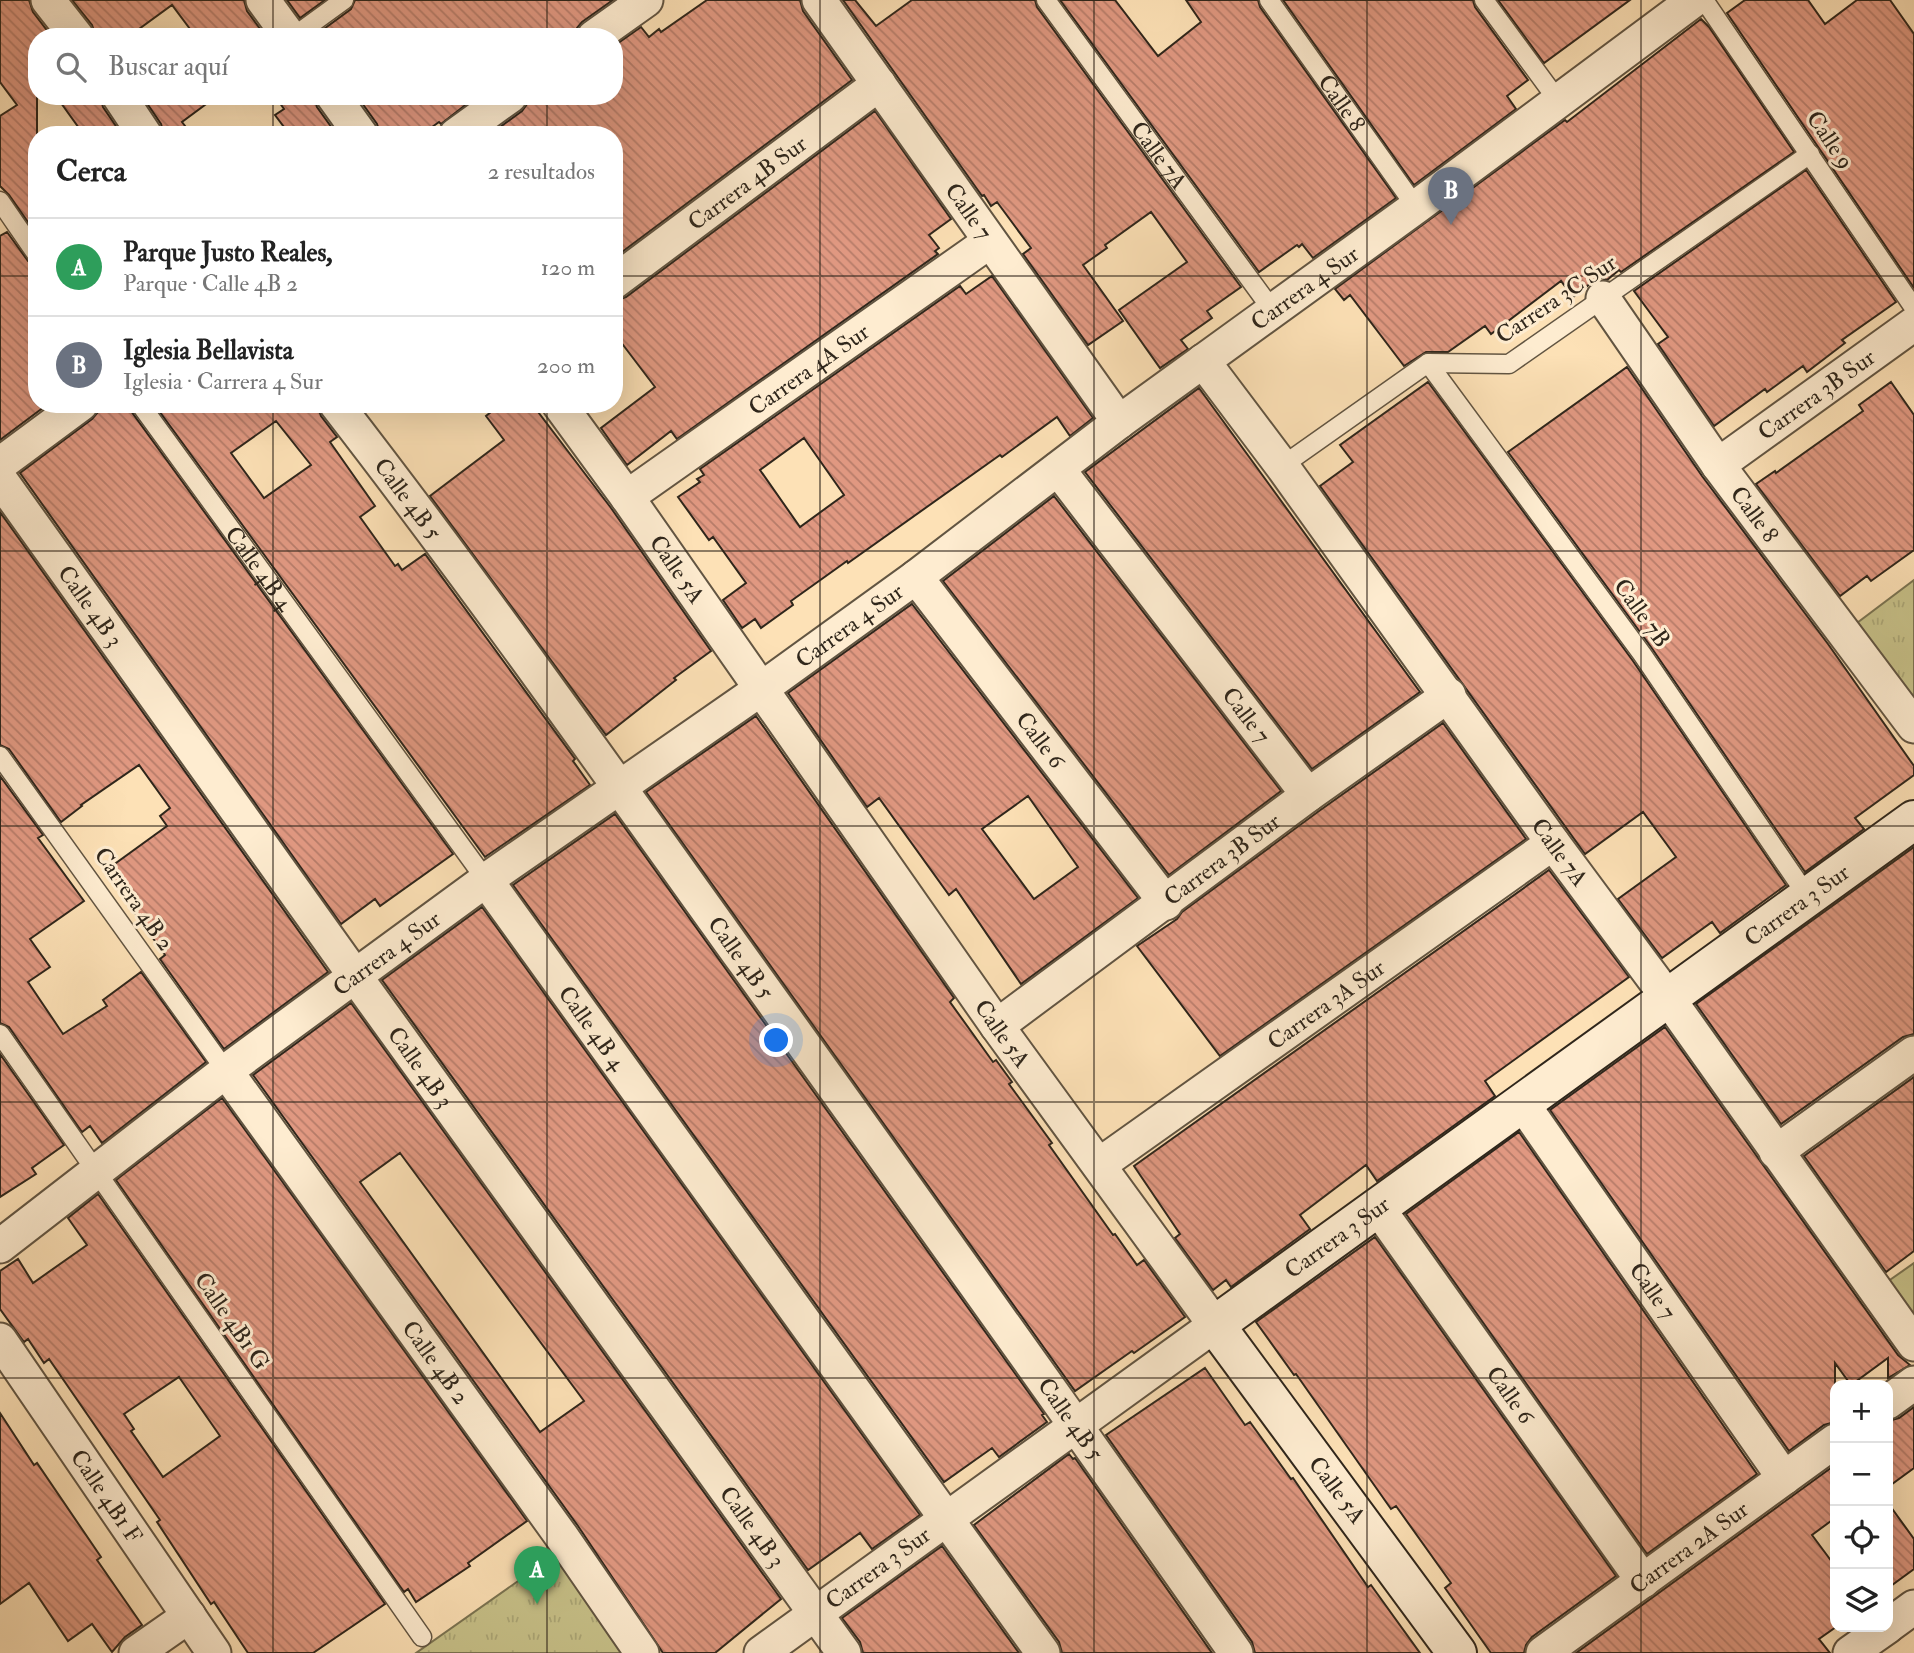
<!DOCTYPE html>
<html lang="es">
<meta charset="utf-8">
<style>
:root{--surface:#fff;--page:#f2f2f2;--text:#222;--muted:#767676;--line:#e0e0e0;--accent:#8f2418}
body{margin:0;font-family:"IM FELL Double Pica",serif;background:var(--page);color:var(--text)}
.controls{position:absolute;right:21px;bottom:21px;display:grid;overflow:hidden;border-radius:14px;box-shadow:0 7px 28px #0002}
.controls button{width:63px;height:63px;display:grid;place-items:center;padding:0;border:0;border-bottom:2px solid var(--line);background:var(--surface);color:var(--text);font:35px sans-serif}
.you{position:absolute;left:777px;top:1041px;width:24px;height:24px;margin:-18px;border:5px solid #fff;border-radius:50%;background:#1a73e8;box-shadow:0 0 0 10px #1a73e833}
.badge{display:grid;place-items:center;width:46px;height:46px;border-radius:50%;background:var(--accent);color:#fff;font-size:23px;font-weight:700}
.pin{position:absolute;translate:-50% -58px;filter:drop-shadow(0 2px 4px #0008)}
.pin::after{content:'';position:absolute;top:37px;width:24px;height:21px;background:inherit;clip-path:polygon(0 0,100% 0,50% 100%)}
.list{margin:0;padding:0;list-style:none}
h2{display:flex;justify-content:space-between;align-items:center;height:91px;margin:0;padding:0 28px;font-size:30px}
h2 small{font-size:23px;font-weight:400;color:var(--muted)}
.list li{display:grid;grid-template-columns:46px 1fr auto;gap:21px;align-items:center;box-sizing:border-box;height:98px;padding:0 28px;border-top:2px solid var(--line)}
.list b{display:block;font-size:26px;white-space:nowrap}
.list p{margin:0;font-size:23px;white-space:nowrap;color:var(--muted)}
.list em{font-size:23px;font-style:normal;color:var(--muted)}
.icon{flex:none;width:38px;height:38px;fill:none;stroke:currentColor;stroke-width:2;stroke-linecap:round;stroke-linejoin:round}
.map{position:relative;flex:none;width:1914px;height:1653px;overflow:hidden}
.search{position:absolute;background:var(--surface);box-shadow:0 7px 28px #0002;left:28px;top:28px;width:595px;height:77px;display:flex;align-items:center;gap:18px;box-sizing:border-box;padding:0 24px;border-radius:28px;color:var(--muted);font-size:26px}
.panel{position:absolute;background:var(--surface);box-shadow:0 7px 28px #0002;left:28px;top:126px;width:595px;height:287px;border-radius:28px}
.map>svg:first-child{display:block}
.park{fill:url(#park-tufts);stroke:#7b7452;stroke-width:2}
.building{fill:url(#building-back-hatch);stroke:#2f261b;stroke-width:2;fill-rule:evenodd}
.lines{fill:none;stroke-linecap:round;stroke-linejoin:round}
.lane-casing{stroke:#625542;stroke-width:21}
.street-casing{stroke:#625542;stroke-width:37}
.secondary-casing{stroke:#2f261b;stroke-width:42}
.lane{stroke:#feecd0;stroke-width:18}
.street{stroke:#feecd0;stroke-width:33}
.secondary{stroke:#feecd0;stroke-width:38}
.grid{fill:none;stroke:#2f261b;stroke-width:2;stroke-opacity:0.55}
.labels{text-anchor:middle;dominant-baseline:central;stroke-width:6;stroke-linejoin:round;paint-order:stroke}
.street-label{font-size:23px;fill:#2f261b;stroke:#feecd0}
</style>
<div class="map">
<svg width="1914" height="1653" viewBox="0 0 1914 1653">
<defs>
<pattern id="park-tufts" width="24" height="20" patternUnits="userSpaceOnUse" patternTransform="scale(1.75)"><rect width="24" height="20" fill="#c7c189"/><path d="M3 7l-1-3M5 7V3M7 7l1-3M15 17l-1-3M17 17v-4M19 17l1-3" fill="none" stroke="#aba676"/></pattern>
<pattern id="building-back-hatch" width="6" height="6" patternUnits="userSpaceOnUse" patternTransform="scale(1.75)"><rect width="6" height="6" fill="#e09881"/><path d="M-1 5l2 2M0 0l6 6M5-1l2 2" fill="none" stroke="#b67c69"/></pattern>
</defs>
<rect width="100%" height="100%" fill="#fde1b6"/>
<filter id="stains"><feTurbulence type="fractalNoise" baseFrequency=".00286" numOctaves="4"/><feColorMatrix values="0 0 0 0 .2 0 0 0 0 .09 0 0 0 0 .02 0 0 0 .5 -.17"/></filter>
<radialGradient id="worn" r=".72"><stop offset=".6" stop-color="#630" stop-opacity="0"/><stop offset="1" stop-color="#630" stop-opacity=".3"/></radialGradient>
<path class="park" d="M1914 580V701L1857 623Z
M1914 1263V1321L1887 1282Z
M555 1555 624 1653H416Z"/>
<path class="building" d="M0 0H29L33 12 52 37H37V235L9 195 0 186V116L17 105 0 82Z
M72 0H244L247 11 266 37H196L172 5 128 37H96L92 25Z
M287 0H325L300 18Z
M355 0H613L582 22 577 28 575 37H313L351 9Z
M707 0H800L803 11 852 80 614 258V135H489L522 111 527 104 529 96H614V46L641 27 649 37 659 29 661 32Z
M843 0H855L876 26 912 0H1035L1037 7 1241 287 1207 311 1212 318 1181 340 1188 349 1160 368 1119 310 1187 262 1151 212 1105 245 1107 248 1083 265 1123 321 1088 345 1023 254 1031 248 997 202 991 206 984 195 982 196Z
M1060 0H1115L1158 56 1201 22 1186 0H1258L1260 7 1396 198 1313 258 1302 244 1299 247 1297 245 1259 272Z
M1283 0H1473L1475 7 1528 80 1507 96 1516 109 1414 185Z
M1498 0H1630L1544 63Z
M1745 0H1808L1825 24 1857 0H1890L1914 34V288L1727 13Z
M1701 19 1709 27 1794 152 1621 272 1619 270 1607 280 1599 277 1573 297 1561 281 1491 334 1485 326 1448 352H1426L1404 366 1350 295 1344 300 1335 289 1565 120 1567 122Z
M56 96H100L103 107 122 135H84Z
M142 96H217L182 122 192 135H164L161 124Z
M275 96H314L317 107 337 135H290L275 115 284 109Z
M357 96H477L441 124 439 122 421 135H380L377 124Z
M875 111 951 219 929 235 939 248 935 251 938 254 677 439 671 431 627 465 601 428 655 387 614 333V301L626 297Z
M1806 170 1896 302 1842 340 1845 343 1807 372 1803 366 1767 392 1765 389 1714 426 1658 344 1668 337 1634 291Z
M7 232 28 261 37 266V404H48L0 440V236Z
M992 276 1093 418 1070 436 1057 417 1002 457 1000 455 848 563 847 561 791 601 793 605 761 628 755 619 742 628 723 600 746 583 713 537 709 540 678 497 700 482 697 479 704 475 700 469 960 286 966 294ZM804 438 844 495 800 527 760 470Z
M1627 367 1702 476 1828 644 1914 766V775L1855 818 1864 829 1805 872 1651 647 1508 452Z
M1428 382 1633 661 1786 885 1720 933 1712 922 1662 958 1618 899 1676 857 1643 812 1585 854 1320 486 1353 462 1340 445Z
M1891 382 1914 415V550L1871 581 1867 576 1840 596 1756 484 1775 471 1776 473 1863 411 1859 405Z
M1199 388 1420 692 1312 769 1085 472Z
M100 404H129L131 411 453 854 380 906 375 899 341 924 20 473 92 419 98 412Z
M154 404H317L321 416 337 437 330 442 375 506 360 517 395 566 398 564 402 570 425 554 575 759 573 761 590 785 485 857ZM276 421 311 465 264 498 231 453Z
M501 404H532L611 508 711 651 674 678 676 680 606 735 430 496 504 440 486 416Z
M1054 496 1281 791 1169 875 943 581Z
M0 512 328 972 224 1049 160 959 165 955 105 871 167 826 160 816 170 808 139 765 81 805 82 806 61 822 9 749 0 745Z
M912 604 1138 898 1021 984 956 889 949 895 879 798 867 807 788 693ZM1028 796 1078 867 1034 899 982 829Z
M756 716 954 998 950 1002 993 1062 996 1060 1012 1082 1009 1084 1052 1143 1049 1145 1113 1235 1115 1234 1137 1265 1144 1260 1185 1317 1134 1353 1132 1351 1075 1391 646 792Z
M1443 723 1526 839 1220 1056 1137 946 1177 919 1182 912 1319 811Z
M0 776 43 835 38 838 84 901 30 939 50 967 28 982 63 1034 107 1006 103 1000 141 972 206 1062 102 1143 90 1126 82 1132 9 1027 0 1023Z
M615 814 1044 1414 1042 1415 1047 1422 999 1457 992 1448 944 1482 513 885Z
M1914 847V1034L1903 1037 1781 1124 1696 1004Z
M1549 870 1629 977 1485 1081 1495 1096 1377 1181 1366 1165 1300 1215 1310 1229 1231 1287 1226 1280 1213 1290 1175 1238 1180 1234 1134 1166Z
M482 907 920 1515 872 1549 860 1533 808 1570 382 980Z
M351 1003 781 1599 715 1653H663L578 1526 253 1075ZM400 1153 584 1401 540 1432 360 1182Z
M1665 1027 1898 1355 1910 1365 1888 1378V1358L1851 1385 1835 1363V1422L1824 1425 1789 1451 1550 1110Z
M0 1054 64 1145 32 1168 36 1174 0 1197Z
M1914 1077V1251L1886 1272 1804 1156Z
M222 1098 527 1521 468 1563 470 1566 416 1602 408 1589 404 1592 116 1180Z
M1519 1132 1757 1474 1647 1554 1406 1214Z
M98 1194 385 1604 313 1653H248L214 1602 211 1604 157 1522 160 1520 49 1359 44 1363 28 1339 24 1342 0 1309V1271L18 1259 33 1283 87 1245 68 1218ZM179 1377 220 1436 163 1477 131 1431 134 1429 124 1414Z
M1375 1237 1616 1576 1532 1637 1526 1645 1524 1653H1491L1445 1588 1451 1583 1396 1506 1391 1509 1296 1374 1294 1375 1256 1322Z
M1205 1368 1245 1425 1250 1422 1291 1479 1293 1478 1368 1587 1371 1585 1420 1653H1255L1252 1642 1106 1435Z
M1914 1407V1468L1888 1487V1421L1899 1418Z
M0 1413 34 1465 37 1463 101 1557 97 1560 142 1625 125 1637 112 1652 92 1624 68 1641 29 1583 0 1604Z
M1069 1454 1073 1459 1075 1458 1212 1653H1062L1059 1642 974 1525Z
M1835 1465V1518L1812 1535 1835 1566 1836 1627 1819 1639 1830 1653H1576Z
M1888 1503 1914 1539V1569L1888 1588Z
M942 1546 1019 1653H863L860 1642 842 1618Z"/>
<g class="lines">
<g class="lane-casing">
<g id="lane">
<path id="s1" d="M1046 0 1273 311"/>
<path id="s2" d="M1269 0 1416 207"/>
<path d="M1484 0 1559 102"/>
<path d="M1704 0 1914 308"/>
<path d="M293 37 344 0"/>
<path d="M0 201 37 255"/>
<path d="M1428 363 1642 654 1808 897"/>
<path id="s3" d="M140 404 486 880"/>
<path d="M1282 466 1428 363 1509 364 1810 154"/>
<path d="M0 756 226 1071"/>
<path d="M0 1034 422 1637"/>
</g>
</g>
<g class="street-casing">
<g id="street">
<path d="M48 0 77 37"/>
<path d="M263 0 290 37"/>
<path id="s4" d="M819 0 1119 422"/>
<path d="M594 37 646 0"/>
<path d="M119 96 145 135"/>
<path d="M333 96 361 135"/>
<path d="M456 135 510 96"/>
<path id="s5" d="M614 282 879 84"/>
<path id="s6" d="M1603 298 1718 465 1914 726"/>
<path id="s7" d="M1203 361 1282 466 1553 843 1668 998 1914 1344"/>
<path id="s8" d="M336 404C477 586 609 773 743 960 908 1190 1073 1420 1236 1653"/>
<path id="s9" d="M559 404 627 497 997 1026 1215 1325 761 1653"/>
<path d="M0 464 81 404"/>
<path id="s10" d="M1718 465 1914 324"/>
<path id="s11" d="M1058 469 1308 795"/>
<path id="s12" d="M0 479 355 976 844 1653"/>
<path id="s13" d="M627 497 989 242"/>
<path id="s14" d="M916 577 1166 903"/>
<path id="s15" d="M486 880 1043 1653"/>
<path id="s16" d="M997 1026 1308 795 1449 695"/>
<path id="s17" d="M226 1071 562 1537 642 1653"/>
<path id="s18" d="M1522 1103 1784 1478"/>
<path d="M1776 1152 1914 1053"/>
<path id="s19" d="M1099 1165 1553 843"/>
<path id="s20" d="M1378 1208 1643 1581"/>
<path id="s21" d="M0 1246 226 1071 355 976 486 880 761 689 916 577 1119 422 1416 207 1694 0"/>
<path id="s22" d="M0 1340 214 1653"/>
<path d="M1888 1402 1914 1383"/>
<path d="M1888 1626 1914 1607"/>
<path d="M136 1653 189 1616"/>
<path id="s23" d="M1543 1653 1835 1441"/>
<path d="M1850 1653 1887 1627"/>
</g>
</g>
<g class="secondary-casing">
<g id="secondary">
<path id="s24" d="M1457 1653 1215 1325 1914 820"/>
</g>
</g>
<use href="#lane" class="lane"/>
<use href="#street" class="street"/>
<use href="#secondary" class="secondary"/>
</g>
<path class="grid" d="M273 0V37M547 0V37M820 0V1653M1094 0V1653M1367 0V1653M1641 0V1653M273 96V135M547 96V135M0 276H37M614 276H1914M273 404V1653M547 404V1653M0 551H1914M0 826H1914M0 1102H1914M0 1378H1914"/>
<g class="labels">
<g class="street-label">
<text stroke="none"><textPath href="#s2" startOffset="126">Calle 8</textPath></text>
<text transform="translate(1830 140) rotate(56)">Calle 9</text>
<text stroke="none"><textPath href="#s1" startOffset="192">Calle 7A</textPath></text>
<text stroke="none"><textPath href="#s5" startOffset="166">Carrera 4B Sur</textPath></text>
<text stroke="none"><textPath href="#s4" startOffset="259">Calle 7</textPath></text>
<text stroke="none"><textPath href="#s21" startOffset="1619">Carrera 4 Sur</textPath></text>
<text transform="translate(1556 299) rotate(-34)">Carrera 3C Sur</text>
<text stroke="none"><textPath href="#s13" startOffset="222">Carrera 4A Sur</textPath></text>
<text stroke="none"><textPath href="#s10" startOffset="121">Carrera 3B Sur</textPath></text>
<text stroke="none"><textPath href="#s8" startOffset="119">Calle 4B 5</textPath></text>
<text stroke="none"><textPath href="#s6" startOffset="264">Calle 8</textPath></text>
<text stroke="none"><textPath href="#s9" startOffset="203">Calle 5A</textPath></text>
<text stroke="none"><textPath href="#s3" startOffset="203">Calle 4B 4</textPath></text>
<text stroke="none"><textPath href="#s12" startOffset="156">Calle 4B 3</textPath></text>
<text transform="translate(1642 613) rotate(54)">Calle 7B</text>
<text stroke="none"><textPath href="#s21" startOffset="1052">Carrera 4 Sur</textPath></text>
<text stroke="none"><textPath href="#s11" startOffset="310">Calle 7</textPath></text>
<text stroke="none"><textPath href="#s14" startOffset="205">Calle 6</textPath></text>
<text stroke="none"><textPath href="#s7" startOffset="607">Calle 7A</textPath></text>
<text stroke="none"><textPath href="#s16" startOffset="280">Carrera 3B Sur</textPath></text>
<text transform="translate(134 899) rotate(55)">Carrera 4B 2</text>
<text stroke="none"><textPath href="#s24" startOffset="1125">Carrera 3 Sur</textPath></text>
<text stroke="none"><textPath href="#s21" startOffset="485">Carrera 4 Sur</textPath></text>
<text stroke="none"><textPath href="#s8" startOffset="686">Calle 4B 5</textPath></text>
<text stroke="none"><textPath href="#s19" startOffset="278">Carrera 3A Sur</textPath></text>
<text stroke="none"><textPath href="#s15" startOffset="182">Calle 4B 4</textPath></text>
<text stroke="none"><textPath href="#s9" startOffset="770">Calle 5A</textPath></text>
<text stroke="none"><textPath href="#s12" startOffset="723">Calle 4B 3</textPath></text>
<text stroke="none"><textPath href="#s24" startOffset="558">Carrera 3 Sur</textPath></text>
<text stroke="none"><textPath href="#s18" startOffset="229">Calle 7</textPath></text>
<text transform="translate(232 1321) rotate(55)">Calle 4B1 G</text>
<text stroke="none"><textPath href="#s17" startOffset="359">Calle 4B 2</textPath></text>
<text stroke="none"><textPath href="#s20" startOffset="229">Calle 6</textPath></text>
<text stroke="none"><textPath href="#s8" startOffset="1253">Calle 4B 5</textPath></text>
<text transform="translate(1337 1490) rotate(53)">Calle 5A</text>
<text stroke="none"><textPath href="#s22" startOffset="189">Calle 4B1 F</textPath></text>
<text stroke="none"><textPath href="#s12" startOffset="1290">Calle 4B 3</textPath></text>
<text stroke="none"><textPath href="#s23" startOffset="180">Carrera 2A Sur</textPath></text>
<text transform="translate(878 1568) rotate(-36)">Carrera 3 Sur</text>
</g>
</g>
<rect width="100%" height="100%" filter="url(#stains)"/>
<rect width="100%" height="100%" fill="url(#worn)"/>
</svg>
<div class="controls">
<button>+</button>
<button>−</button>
<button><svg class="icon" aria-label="locate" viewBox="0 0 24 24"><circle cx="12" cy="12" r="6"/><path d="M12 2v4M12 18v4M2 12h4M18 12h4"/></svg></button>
<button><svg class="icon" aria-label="layers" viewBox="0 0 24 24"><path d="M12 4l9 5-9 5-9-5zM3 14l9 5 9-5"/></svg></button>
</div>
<div class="you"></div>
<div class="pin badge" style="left:537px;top:1604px;background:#2e9e5b">A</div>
<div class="pin badge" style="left:1451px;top:225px;background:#6b7280">B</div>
<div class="search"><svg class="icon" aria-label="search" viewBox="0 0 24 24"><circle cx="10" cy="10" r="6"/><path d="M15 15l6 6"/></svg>Buscar aquí</div>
<section class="panel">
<h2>Cerca<small>2 resultados</small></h2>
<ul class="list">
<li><span class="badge" style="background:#2e9e5b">A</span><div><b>Parque Justo Reales,</b><p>Parque · Calle 4B 2</p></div><em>120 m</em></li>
<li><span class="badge" style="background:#6b7280">B</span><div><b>Iglesia Bellavista</b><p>Iglesia · Carrera 4 Sur</p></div><em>200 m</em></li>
</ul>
</section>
</div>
